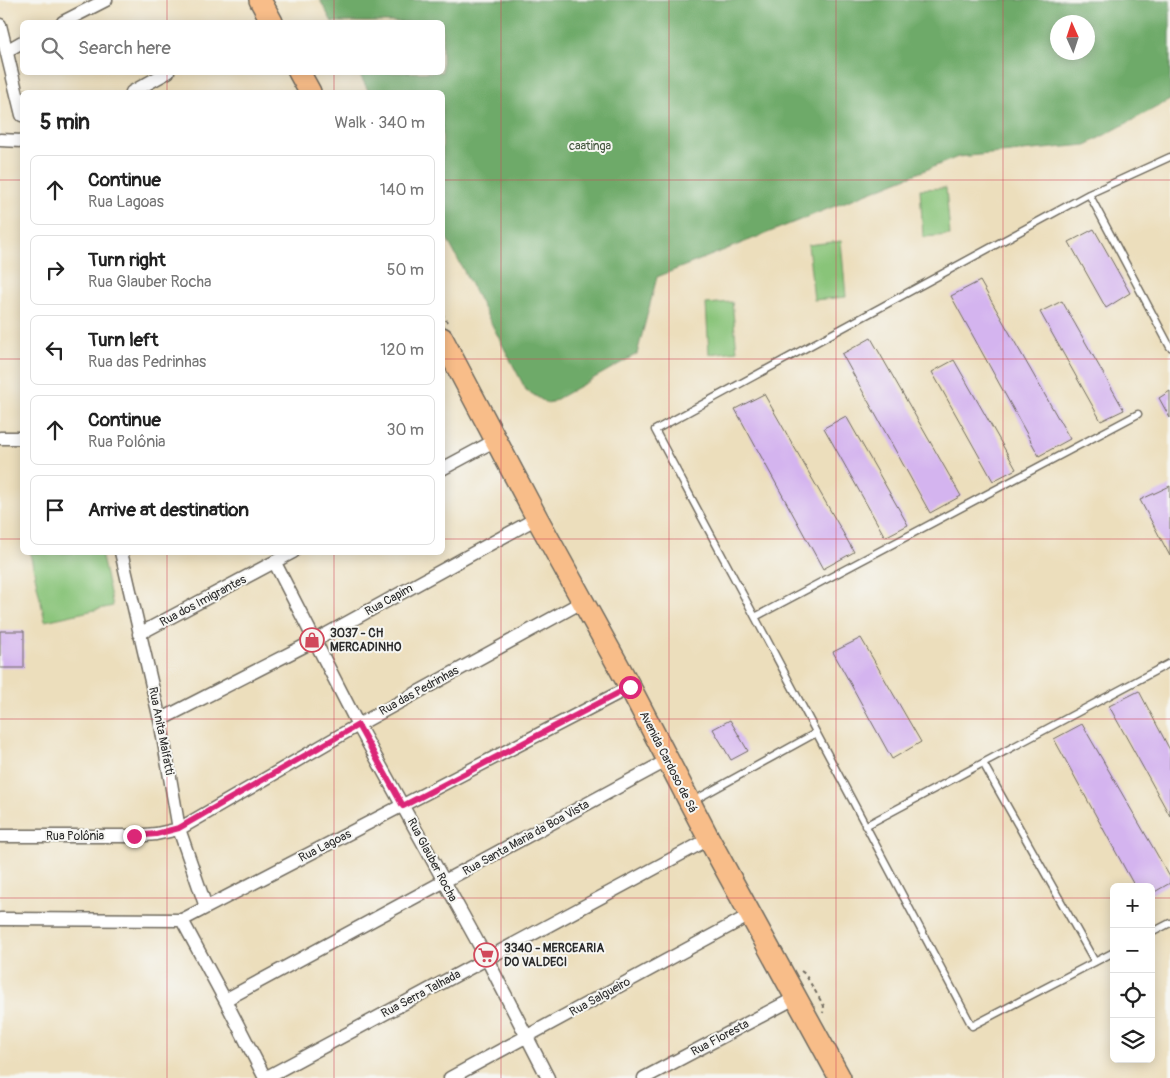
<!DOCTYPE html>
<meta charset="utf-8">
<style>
:root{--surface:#fff;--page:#f2f2f2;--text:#222;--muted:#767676;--line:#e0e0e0}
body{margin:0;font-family:Pangolin,sans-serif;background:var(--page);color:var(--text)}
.controls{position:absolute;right:15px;bottom:15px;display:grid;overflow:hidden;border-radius:8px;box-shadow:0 2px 12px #0003}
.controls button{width:45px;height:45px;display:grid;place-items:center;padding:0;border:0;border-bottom:1px solid var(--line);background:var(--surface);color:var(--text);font:25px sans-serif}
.compass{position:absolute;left:1050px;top:15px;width:45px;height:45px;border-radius:50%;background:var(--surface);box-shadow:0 2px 12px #0003;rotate:357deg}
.stop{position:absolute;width:15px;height:15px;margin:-11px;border:4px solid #db2777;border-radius:50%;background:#fff}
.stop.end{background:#db2777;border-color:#fff;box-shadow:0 1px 5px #0008}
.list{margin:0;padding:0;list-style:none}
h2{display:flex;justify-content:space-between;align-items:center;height:65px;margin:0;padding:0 20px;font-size:21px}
h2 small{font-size:16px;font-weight:400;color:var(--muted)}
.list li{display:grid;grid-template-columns:32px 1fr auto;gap:15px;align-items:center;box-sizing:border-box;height:70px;margin:0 10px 10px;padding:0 10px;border:1px solid var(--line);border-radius:8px}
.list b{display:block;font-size:19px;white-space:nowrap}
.list p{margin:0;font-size:16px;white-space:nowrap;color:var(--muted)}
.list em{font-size:16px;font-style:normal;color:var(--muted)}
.icon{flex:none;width:28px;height:28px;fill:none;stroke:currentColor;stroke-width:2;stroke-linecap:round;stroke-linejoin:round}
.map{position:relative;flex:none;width:1170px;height:1078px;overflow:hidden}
.search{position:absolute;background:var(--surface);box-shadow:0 2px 12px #0003;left:20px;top:20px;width:425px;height:55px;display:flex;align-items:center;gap:12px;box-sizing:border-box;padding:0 18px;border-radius:8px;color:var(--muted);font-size:19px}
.panel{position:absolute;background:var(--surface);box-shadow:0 2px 12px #0003;left:20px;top:90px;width:425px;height:465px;border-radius:8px}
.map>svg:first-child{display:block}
.green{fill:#89c479;stroke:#5a7852}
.forest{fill:#6eaa69;stroke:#4c6a4a;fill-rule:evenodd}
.building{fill:#d4b4ef}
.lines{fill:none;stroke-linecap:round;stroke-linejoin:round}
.service-casing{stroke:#6f6a5e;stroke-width:9}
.minor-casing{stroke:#6f6a5e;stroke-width:15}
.trunk-casing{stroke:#6f6a5e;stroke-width:24}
.path{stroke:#6f6a5e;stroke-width:2;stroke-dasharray:4 4;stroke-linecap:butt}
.service{stroke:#fff;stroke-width:6}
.minor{stroke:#fff;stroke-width:12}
.trunk{stroke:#f8bd89;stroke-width:21}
.route{stroke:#db2777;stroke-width:6}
.grid{fill:none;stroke:#d1495b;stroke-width:1;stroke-opacity:0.55}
.labels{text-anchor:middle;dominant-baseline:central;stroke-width:4;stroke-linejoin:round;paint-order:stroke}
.park-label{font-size:12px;fill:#475942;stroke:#f6f6f2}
.street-label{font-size:12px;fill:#2b2b2b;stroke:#f6f6f2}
.poi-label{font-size:12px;font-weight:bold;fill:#2b2b2b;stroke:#f6f6f2;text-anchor:start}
</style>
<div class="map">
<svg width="1170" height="1078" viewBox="0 0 1170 1078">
<rect width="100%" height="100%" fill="#f6f6f2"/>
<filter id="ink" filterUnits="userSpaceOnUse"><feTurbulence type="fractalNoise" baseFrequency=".02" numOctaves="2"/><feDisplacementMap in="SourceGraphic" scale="10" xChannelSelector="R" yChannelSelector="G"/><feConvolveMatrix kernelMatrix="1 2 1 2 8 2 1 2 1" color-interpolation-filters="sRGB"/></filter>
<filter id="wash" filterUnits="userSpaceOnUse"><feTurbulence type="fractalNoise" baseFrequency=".0096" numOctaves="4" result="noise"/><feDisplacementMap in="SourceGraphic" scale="20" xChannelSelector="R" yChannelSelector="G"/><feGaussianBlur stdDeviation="1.12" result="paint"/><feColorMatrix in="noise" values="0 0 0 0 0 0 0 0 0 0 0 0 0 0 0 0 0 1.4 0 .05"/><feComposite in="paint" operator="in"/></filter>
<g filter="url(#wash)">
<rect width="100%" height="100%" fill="#ecdebc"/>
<path class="green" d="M946 188 950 235 923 237 920 189Z
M841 241 846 297 814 300 808 245Z
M732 302 737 351 709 354 706 304Z
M30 553H101L113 606 45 621Z"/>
<path class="forest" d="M320 0H1170V100L1086 145 958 157 657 277 637 354 548 404 526 390 443 231 442 92H369L359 73 442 72V22H332ZM1058 22H1088V52H1058Z"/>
<g id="blocks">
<path class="building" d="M1094 229 1130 293 1106 308 1069 242Z
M980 281 1070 439 1039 456 951 296Z
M1062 301 1124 410 1101 421 1040 312Z
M871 338 961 496 930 513 842 354Z
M954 360 1016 469 993 481 932 372Z
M1170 391V418L1159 398Z
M764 394 854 552 823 569 735 409Z
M846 416 908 525 885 537 824 428Z
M1170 486V556L1140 500Z
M0 631H24V668H0Z
M861 638 921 742 892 759 833 652Z
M1139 691 1170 750V816L1109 706Z
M730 720 748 751 731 760 713 729Z
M1082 724 1170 877V883L1151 894V887H1135L1054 739Z"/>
</g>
</g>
<g filter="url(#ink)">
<use href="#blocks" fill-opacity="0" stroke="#6f6a5e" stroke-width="1"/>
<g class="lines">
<g class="service-casing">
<path id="service" d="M1089 194 1170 347
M755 617 1138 414
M983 763 1095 962
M693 801 816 733
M865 826 1170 663
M1151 933 1170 923
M1114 952 972 1026 755 617 655 430 1089 194 1170 157"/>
</g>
<g class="minor-casing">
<path id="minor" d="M63 22 106 0
M0 25 22 115
M8 50 22 42
M132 92 168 72
M0 140 22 141
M0 438H22
M442 469 496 440
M121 552 160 720 179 829 206 907
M275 563 358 725 487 959 548 1078
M139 634 293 552
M160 720 314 641 537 518
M0 836H134L156 834 179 829 358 725 582 602
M0 919 182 920 630 687
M182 920 225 1000 265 1078
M225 1000 668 760
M265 1078 709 839
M450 1078 750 915
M644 1078 795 998"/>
</g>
<g class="trunk-casing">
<path id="trunk" d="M260 0 272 22
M299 72 310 92
M442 338 537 518 630 687 709 839 840 1078"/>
</g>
<path class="path" d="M442 313 447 322
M801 971 805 974 824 1006 823 1013"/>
<use href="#service" class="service"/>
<use href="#minor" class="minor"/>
<use href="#trunk" class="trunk"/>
</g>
</g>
<g class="lines" filter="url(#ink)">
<path class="route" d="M134 836 156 834 179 828 358 725 403 806 630 687"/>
</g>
<path class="grid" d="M167 0V22M334 0V22M501 0V1078M669 0V1078M836 0V1078M1003 0V1078M167 72V92M334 72V92M0 180H22M442 180H1170M0 359H22M442 359H1170M0 539H22M442 539H1170M167 552V1078M334 552V1078M0 719H1170M0 898H1114M1151 898H1170"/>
<defs>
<g id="shop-ring" transform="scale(1.25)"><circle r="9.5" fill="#f6f6f2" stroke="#d1495b" stroke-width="1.5"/><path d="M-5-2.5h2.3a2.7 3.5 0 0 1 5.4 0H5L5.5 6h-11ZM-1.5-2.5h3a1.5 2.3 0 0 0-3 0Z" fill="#d1495b"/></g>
<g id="supermarket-ring" transform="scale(1.25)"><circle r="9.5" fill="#f6f6f2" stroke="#d1495b" stroke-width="1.5"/><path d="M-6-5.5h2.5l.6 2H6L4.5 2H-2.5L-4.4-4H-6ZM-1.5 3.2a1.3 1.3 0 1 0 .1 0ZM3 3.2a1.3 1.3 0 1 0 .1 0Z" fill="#d1495b"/></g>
</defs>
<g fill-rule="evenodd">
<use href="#shop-ring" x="312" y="640"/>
<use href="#supermarket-ring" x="486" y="955"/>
</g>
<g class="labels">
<g class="park-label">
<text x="590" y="146">caatinga</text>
</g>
<g class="street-label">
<text transform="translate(389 600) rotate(-29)">Rua Capim</text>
<text transform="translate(203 601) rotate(-28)">Rua dos Imigrantes</text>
<text transform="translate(419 691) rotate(-29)">Rua das Pedrinhas</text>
<text transform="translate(161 731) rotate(79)">Rua Anita Malfatti</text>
<text transform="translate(668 762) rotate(63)">Avenida Cardoso de Sá</text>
<text x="75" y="836">Rua Polônia</text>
<text transform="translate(526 838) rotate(-29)">Rua Santa Maria da Boa Vista</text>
<text transform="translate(325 846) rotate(-27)">Rua Lagoas</text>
<text transform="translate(432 860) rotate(62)">Rua Glauber Rocha</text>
<text transform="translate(421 994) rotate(-28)">Rua Serra Talhada</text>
<text transform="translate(600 997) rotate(-29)">Rua Salgueiro</text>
<text transform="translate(720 1038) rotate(-28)">Rua Floresta</text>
</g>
<g class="poi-label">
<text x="330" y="633">3037 - CH<tspan x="330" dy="14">MERCADINHO</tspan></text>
<text x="504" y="948">3340 - MERCEARIA<tspan x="504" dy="14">DO VALDECI</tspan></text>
</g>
</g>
</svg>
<div class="controls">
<button>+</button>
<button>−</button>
<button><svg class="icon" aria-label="locate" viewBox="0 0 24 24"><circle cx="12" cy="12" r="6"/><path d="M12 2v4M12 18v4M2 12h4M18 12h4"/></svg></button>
<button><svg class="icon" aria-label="layers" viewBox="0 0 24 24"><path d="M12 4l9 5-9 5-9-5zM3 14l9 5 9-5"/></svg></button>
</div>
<svg class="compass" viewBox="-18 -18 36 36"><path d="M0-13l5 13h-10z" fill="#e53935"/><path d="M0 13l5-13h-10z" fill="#767676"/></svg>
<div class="stop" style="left:630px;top:687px"></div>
<div class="stop end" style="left:134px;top:836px"></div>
<div class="search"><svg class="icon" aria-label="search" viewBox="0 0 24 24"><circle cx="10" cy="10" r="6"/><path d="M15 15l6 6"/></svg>Search here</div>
<section class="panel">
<h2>5 min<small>Walk · 340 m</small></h2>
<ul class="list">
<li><svg class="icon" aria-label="ahead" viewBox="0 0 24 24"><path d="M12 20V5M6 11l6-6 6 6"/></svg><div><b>Continue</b><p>Rua Lagoas</p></div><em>140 m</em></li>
<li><svg class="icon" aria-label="right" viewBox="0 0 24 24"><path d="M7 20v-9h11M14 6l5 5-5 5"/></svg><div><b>Turn right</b><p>Rua Glauber Rocha</p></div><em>50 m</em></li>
<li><svg class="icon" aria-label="left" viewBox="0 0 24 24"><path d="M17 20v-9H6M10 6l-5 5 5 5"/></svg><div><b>Turn left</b><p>Rua das Pedrinhas</p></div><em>120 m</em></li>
<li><svg class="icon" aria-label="ahead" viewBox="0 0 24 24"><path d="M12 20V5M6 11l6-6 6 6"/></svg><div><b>Continue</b><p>Rua Polônia</p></div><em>30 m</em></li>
<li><svg class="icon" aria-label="arrive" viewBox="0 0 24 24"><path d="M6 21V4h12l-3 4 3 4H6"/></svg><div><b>Arrive at destination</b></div></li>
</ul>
</section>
</div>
